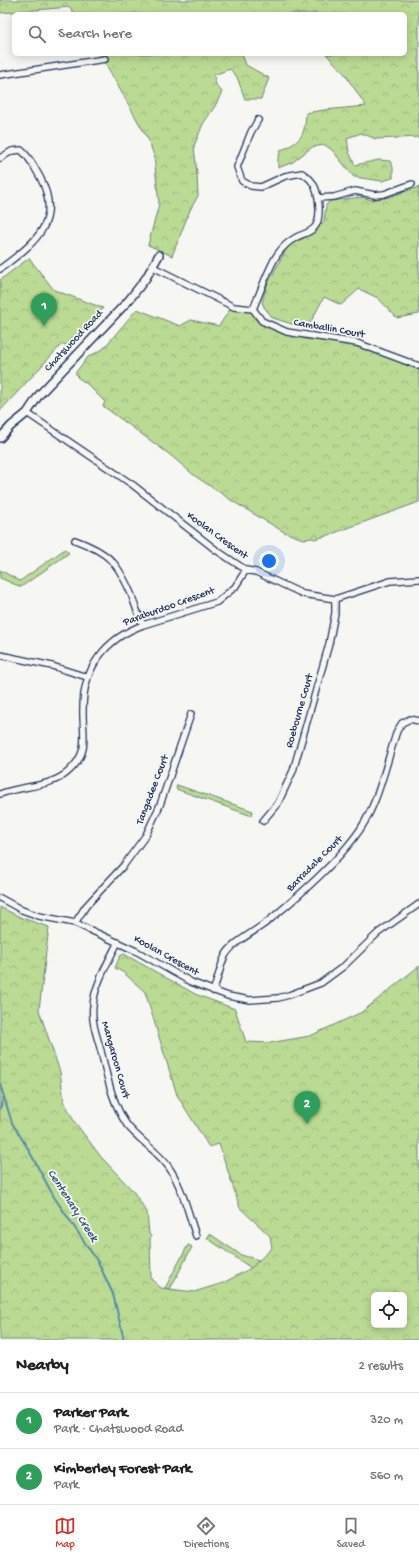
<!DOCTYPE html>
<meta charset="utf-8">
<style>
:root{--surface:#fff;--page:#f2f2f2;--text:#202124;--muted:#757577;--line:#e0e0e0;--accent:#d93025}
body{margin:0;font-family:"Gochi Hand",sans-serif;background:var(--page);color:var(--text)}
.controls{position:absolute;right:12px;bottom:12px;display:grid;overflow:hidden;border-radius:6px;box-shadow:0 2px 10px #0003}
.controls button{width:36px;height:36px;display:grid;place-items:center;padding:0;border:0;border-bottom:1px solid var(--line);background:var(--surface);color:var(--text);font:20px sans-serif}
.you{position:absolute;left:269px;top:561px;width:14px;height:14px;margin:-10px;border:3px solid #fff;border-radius:50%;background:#1a73e8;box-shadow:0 0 0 6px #1a73e833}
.badge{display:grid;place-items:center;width:26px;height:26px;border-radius:50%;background:var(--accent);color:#fff;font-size:13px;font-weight:700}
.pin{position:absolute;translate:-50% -33px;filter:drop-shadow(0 1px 2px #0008)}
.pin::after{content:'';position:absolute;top:21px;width:14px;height:12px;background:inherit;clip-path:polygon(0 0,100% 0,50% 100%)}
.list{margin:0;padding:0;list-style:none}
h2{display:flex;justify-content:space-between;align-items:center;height:52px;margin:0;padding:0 16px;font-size:17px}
h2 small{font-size:13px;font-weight:400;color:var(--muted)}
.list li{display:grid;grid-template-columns:26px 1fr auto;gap:12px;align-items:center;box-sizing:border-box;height:56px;padding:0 16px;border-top:1px solid var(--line)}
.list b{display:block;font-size:15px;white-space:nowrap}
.list p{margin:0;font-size:13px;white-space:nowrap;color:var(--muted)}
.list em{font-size:13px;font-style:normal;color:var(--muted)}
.icon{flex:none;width:22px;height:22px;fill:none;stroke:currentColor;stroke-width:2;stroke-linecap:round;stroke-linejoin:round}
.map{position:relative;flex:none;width:419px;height:1340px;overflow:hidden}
.search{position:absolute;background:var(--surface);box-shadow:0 2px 10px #0003;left:12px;right:12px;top:12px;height:44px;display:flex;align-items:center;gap:10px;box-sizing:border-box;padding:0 14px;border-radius:6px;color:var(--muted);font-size:15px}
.sheet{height:164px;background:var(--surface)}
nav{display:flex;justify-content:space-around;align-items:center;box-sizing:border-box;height:56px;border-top:1px solid var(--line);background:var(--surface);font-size:11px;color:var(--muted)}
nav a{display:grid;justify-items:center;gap:2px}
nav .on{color:var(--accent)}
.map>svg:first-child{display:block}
.grass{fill:url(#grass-tufts);stroke:#6b8478}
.forest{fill:url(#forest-crowns);stroke:#6b8478;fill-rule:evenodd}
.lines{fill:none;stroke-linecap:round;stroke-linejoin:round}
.stream{stroke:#558da7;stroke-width:2}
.minor-casing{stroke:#1b2f5e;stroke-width:8}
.tertiary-casing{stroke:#1b2f5e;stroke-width:10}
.minor{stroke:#f6f6f2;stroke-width:5.5}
.tertiary{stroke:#f6f6f2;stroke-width:7}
.labels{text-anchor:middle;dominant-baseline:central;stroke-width:3.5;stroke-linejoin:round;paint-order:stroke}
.street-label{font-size:11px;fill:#1b2f5e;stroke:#f6f6f2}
.water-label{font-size:12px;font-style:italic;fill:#33567c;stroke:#f6f6f2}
</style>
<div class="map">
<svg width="419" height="1340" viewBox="0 0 419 1340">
<defs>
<pattern id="grass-tufts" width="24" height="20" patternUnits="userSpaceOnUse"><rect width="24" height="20" fill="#bbda93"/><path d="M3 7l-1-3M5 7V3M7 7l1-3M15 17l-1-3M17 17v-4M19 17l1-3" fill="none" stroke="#a0bb81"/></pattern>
<pattern id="forest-crowns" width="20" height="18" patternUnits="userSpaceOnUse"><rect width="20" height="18" fill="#bbda93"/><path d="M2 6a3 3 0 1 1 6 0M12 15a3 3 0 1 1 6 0" fill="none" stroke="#a0bb81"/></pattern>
</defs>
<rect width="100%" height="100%" fill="#f6f6f2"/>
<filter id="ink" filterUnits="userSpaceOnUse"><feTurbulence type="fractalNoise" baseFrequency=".025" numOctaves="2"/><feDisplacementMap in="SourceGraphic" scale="8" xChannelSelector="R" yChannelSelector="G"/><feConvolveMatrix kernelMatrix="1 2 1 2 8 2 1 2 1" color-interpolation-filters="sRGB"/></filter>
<g filter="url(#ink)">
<path class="grass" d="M65 549 69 553 21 587 0 578V570L20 581Z
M177 785 253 811 252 816 176 789Z
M210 1234 241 1255 259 1260 251 1268 207 1238Z
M188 1245 192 1247 170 1289 165 1288Z"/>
<path class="forest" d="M0 0H419V137L376 139 361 133 347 138 349 152 355 165 379 160 390 161 393 167V178L382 181 354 177 332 150 325 145 312 147 293 162 278 168V158L281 150C301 142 305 135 306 113L324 110 366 106 344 73 326 54H405V14H74L70 7 0 13Z
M100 54H242L246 65 269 78 261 99H245L237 77 230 69 214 75 216 85 222 92 215 106 203 124 194 146 197 174 198 196 190 210 172 256 148 245 159 204 154 156 149 141Z
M419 187V314L397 318 378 298 359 289 341 305 324 297 309 325 298 326 273 318 264 307 262 302 267 285 289 244 317 228 324 221 326 205 330 201 345 199 362 197 371 200 389 197Z
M29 258 54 290 103 308 70 346 62 344 0 411V280Z
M137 309 180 326 191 320 219 326 230 309 252 312 256 320 258 322 305 339 347 344 372 351 419 370V502L326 536 315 539 312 538 303 539 284 532 234 502 195 476 169 454 103 406 105 402 87 384 77 377 78 376 75 373 88 357 103 349Z
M0 907 22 918 49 927 39 1010 60 1072 64 1101 74 1121 101 1157 133 1191 147 1212 149 1234 151 1236 150 1239 151 1279 161 1288 194 1292 223 1283 251 1268 272 1248 270 1236 240 1208 219 1144 209 1147 177 1095 145 992 124 973 115 968 120 956 124 954 195 994 235 1009 246 1042 269 1043 310 1036 362 1012 419 966V1340H0ZM374 1295H404V1325H374Z"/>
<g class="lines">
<path class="stream" d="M0 1084 12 1123 27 1147 54 1197 98 1262 113 1294 124 1340
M0 1109 4 1097"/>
<g class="minor-casing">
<path id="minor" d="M0 75 105 59
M0 158 12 151 21 150C30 157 34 167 40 177 64 223 33 244 0 269
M318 198 334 197 355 191 375 195 384 194 412 184
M153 267 234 307 253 309 262 321 287 332 357 343 419 366
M253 309C260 293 268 269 277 255 281 249 288 242 295 238 301 234 308 234 314 228 322 220 319 197 315 187 312 180 308 177 302 173L285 176 261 187 251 186 242 181 237 167 251 132 258 120
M27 413 133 485 216 550 246 570 256 572 303 594 335 599 390 581 419 579
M75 540C110 553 118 563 132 596 135 606 139 616 143 625
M0 655 52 666 87 677
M0 794C22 785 51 788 69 771 91 751 82 734 83 709 83 668 105 639 143 625L217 602 235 587 246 570
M263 821 278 803 293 771 329 644 335 613V599
M0 898 22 910 39 916 75 923 136 951 191 982 228 996 250 1000 278 998 289 995 321 983 344 966 378 933 419 904
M75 923 86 906 124 865 146 835 160 805 191 714
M118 942C109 960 94 986 93 1006 91 1022 97 1036 101 1051 107 1076 112 1103 127 1125 139 1140 156 1150 168 1166 182 1186 188 1212 196 1236
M213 991C218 980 220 966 225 956 234 940 259 930 272 918 301 894 332 867 354 838 378 808 385 766 397 731L402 723 410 719 419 721"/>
</g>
<g class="tertiary-casing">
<path id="tertiary" d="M0 438 11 426 27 413 39 395 129 300 146 278 159 255"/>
</g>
<use href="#minor" class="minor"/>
<use href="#tertiary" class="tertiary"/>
</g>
</g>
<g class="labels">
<g class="street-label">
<text transform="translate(329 329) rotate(10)">Camballin Court</text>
<text transform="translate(74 341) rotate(-47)">Chatswood Road</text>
<text transform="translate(217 536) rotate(36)">Koolan Crescent</text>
<text transform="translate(169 607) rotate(-20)">Paraburdoo Crescent</text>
<text transform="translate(300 711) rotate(-74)">Roebourne Court</text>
<text transform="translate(153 790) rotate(-69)">Tangadee Court</text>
<text transform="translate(315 864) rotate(-45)">Barradale Court</text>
<text transform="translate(166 956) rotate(29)">Koolan Crescent</text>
<text transform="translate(115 1060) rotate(74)">Mangaroon Court</text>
</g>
<g class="water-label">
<text transform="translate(72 1206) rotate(57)">Centenary Creek</text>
</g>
</g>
</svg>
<div class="controls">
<button><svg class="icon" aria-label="locate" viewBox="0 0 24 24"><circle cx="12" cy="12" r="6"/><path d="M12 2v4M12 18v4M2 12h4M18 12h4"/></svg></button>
</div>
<div class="you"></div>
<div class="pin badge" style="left:44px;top:326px;background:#2e9e5b">1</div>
<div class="pin badge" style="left:307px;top:1124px;background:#2e9e5b">2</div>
<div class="search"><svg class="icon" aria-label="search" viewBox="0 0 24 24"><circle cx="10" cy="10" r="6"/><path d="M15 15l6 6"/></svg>Search here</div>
</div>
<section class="sheet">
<h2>Nearby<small>2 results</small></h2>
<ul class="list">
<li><span class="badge" style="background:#2e9e5b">1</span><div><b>Parker Park</b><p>Park · Chatswood Road</p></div><em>320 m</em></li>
<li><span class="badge" style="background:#2e9e5b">2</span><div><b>Kimberley Forest Park</b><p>Park</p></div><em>560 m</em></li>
</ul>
</section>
<nav>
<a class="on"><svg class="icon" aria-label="map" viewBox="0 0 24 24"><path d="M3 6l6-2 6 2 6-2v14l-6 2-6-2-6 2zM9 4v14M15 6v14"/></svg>Map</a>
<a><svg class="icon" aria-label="directions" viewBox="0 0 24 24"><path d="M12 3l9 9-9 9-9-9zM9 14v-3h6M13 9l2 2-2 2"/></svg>Directions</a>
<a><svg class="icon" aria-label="saved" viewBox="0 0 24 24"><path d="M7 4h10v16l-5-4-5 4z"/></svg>Saved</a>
</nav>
